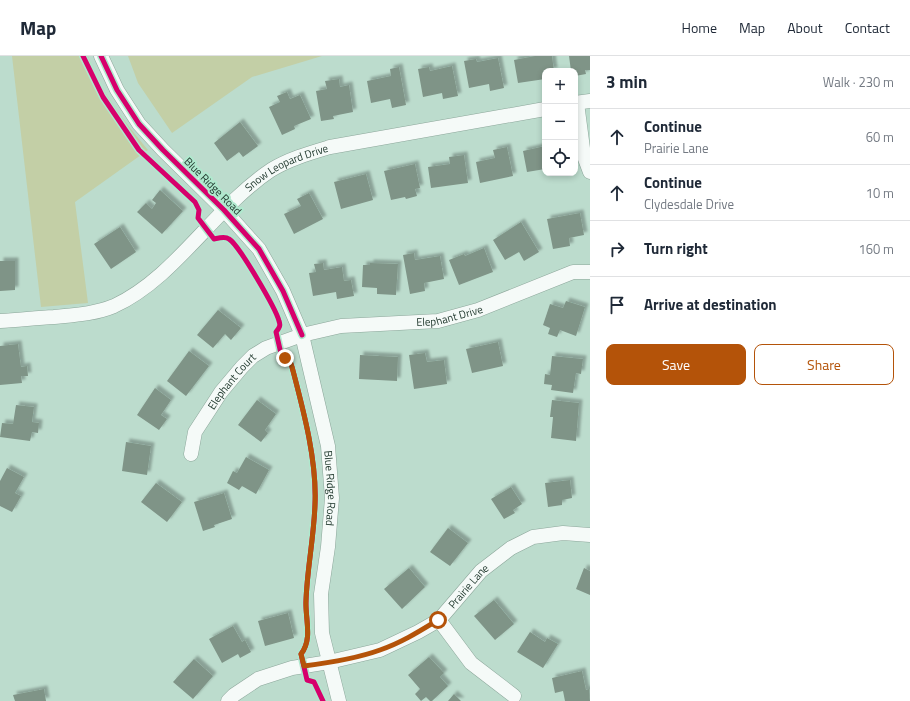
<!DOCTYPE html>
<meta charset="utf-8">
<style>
:root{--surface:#fff;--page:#f6f6f7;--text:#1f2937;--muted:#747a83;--line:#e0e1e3;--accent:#b45309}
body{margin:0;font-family:"Titillium Web",sans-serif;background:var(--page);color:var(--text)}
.controls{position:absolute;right:12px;top:12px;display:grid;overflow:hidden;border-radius:8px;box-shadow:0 2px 6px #0003}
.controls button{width:36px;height:36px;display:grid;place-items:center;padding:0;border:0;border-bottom:1px solid var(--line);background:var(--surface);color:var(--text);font:20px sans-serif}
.stop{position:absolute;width:12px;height:12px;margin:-9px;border:3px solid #b45309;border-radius:50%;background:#fff}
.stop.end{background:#b45309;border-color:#fff;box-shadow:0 1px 4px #0008}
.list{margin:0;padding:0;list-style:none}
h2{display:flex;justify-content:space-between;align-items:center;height:52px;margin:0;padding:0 16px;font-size:17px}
h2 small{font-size:13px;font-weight:400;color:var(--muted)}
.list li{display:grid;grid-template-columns:26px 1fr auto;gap:12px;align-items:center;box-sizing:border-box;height:56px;padding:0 16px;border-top:1px solid var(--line)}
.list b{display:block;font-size:15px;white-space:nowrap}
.list p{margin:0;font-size:13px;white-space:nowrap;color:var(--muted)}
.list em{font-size:13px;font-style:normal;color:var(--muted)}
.actions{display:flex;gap:8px;padding:12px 16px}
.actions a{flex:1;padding:9px 0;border:1px solid var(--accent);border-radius:8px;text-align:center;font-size:14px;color:var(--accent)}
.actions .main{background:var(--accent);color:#fff}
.icon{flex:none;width:22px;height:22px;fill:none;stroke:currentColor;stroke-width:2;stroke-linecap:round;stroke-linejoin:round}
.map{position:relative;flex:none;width:590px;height:645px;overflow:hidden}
header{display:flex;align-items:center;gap:24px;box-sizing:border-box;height:56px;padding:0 20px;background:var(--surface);border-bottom:1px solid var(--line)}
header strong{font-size:19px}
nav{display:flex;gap:22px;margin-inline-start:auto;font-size:14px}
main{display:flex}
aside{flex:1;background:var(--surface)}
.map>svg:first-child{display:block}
.green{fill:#c3cfa6}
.building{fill:#7f9487;filter:url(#shadow)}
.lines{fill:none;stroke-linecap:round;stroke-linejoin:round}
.street-casing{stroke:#8ca69a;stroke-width:15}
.street{stroke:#f5faf8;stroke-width:14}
.cycleway-casing{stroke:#afe9ce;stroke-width:8}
.cycleway{stroke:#d6006c;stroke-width:5}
.route{stroke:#b45309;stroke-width:5}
.labels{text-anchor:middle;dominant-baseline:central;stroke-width:4;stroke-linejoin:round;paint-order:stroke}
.street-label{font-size:11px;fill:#223a2f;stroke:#afe9ce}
</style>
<header>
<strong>Map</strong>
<nav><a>Home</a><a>Map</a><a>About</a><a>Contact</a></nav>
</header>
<main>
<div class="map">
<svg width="590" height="645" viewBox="0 0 590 645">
<defs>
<filter id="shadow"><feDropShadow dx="3.5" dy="-3.5" stdDeviation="1" flood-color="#0004"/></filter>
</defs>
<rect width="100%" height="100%" fill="#bcdccd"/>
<path class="green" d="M12 0H88C100 35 125 66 148 94L75 146 88 247 41 251Z
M128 0H322L252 21 172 77 138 27Z"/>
<path class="building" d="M535 0H552L554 15H545V23L518 27 514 4Z
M569 0H590V14H585L586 18 575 20V15H571Z
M498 2 504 32 490 35 489 28 469 32 464 5 476 3 477 6Z
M452 10 458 40 443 43 442 37 423 41 418 13 429 11 430 15Z
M399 11 406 49 392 52 390 43 371 47 367 25 391 20 390 13Z
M339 23 340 31 349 29 353 56 333 60 334 63 321 65 316 35 327 33 325 25Z
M287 36 290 43 300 39 311 63 294 70 295 73 282 79 269 51 280 46 277 40Z
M240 66 258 90 243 101 239 96 227 105 214 87Z
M545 90V113L527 116 523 95Z
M507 91 513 120 480 127 476 106 495 102 493 94Z
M464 99 468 127 431 132 428 111 450 108 449 101Z
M415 108 420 132 415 133 417 140 406 143 405 141 391 144 384 115Z
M366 118 373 144 341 153 334 126Z
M160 134 183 155 162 178 137 156 146 147 152 153 156 147 152 144Z
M309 137 323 163 294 178 284 158 301 150 297 143Z
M580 157 584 179 569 182 570 190 553 193 547 163Z
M521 166 539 196 524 205 519 196 505 204 493 184Z
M120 171 136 196 111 213 94 188Z
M484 192 493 216 459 229 449 204 464 198 465 200Z
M414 197 415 204 440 200 444 223 424 227 425 235 410 238 403 199Z
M0 205H15V234L0 235Z
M323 207 324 214 342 211 344 225 351 224 354 240 337 243 336 236 313 240 309 217 316 216 314 208Z
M370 207 398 208 396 239 377 238V232L362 231 363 209H370Z
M566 245 585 251 576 280 560 274 557 281 548 278 550 272 543 269 550 248 563 252Z
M218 254 241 272 231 284 225 278 213 292 197 279Z
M498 286 503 310 472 317 466 293Z
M18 288 21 311 27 310 28 320H21L22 327 0 329V290Z
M189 295 209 310 186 340 167 325Z
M425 297 427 306 444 304 447 328 414 333 409 299Z
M360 299 398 301 397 325 359 323Z
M552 300 583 303 581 318 576 317 573 337 551 334 552 329 544 328 545 318 550 319Z
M155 332 171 344 161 359 167 363 159 374 137 359Z
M257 344 276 358 265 374 268 377 261 386 238 369Z
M552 344 579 347 576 385 551 382 553 361H550Z
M16 349 34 351 32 366 39 367 38 377 32 376 30 385 0 381 2 367 13 368Z
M126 386 151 390 147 419 122 415Z
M246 401 269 414 256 438 242 430 239 434 227 427 233 415 237 417Z
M7 412 24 421 15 437 21 440 12 456 0 450V425Z
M570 424 572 442 562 444V449L548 451 545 427Z
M156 427 182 446 167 466 141 446Z
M511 431 522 448 513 454 515 457 504 463 491 443Z
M224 437 232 463 214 469 215 471 203 475 194 446Z
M448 472 468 487 450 510 430 496Z
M409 512 425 531 402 553 384 533Z
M584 512 590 515V539L576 533Z
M494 544 514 568 495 584 474 560Z
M288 557 294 582 265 590 258 565Z
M233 570 242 586 245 584 251 596 240 602 238 598 222 607 209 583Z
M530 576 545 586 547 582 558 588 543 612 517 596Z
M429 601 444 617 440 621 448 630 432 645H430L426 641 421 645 415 638 420 633 408 619Z
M194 603 213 620 193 643 173 626Z
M582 615 586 634 589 633 590 645H565L563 635 555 637 552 622Z
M44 633 46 645H15L13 639Z
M454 638 461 645H448Z"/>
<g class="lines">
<g class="street-casing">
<g id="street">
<path id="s1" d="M101 0 117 34 139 68 163 94 224 154 259 193 283 235 302 279 328 390 332 442 328 491 321 538 322 577 339 645"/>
<path d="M575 47 590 45"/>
<path d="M577 47 584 100 590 116"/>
<path id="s2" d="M0 265C18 264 36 262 54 261 74 259 95 258 114 250 175 222 214 152 271 114 289 103 310 97 330 91L545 53"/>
<path id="s3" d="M191 398 195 376 221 336 242 311 253 300 266 292 302 279 341 270 438 265 478 254 573 216H590"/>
<path d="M439 564 471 607 514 640"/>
<path id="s4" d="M228 645 234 639 258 623 292 612 329 606 380 594 418 576 439 564 481 515 511 492 533 481 563 477 590 479"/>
</g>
</g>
<use href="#street" class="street"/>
<g class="cycleway-casing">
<path id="cycleway" d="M83 0 103 41 139 94 195 146 199 154 198 162 214 183C219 182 225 180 229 183 239 189 276 253 279 265 281 270 279 272 276 276L282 302 290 305 292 311C303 353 317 404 315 448 314 481 307 513 306 545 305 562 313 583 301 598L307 624 314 626 323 645
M101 0 117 34 139 68 163 94 224 154 259 193 283 235 302 279"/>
</g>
<use href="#cycleway" class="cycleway"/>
</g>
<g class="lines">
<path class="route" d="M285 302 290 305 292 311C303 353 317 404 315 448 314 481 307 513 306 545 305 562 313 583 301 598L304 610C328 607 358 602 380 594 401 587 420 575 438 564"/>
</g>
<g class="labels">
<g class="street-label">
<text stroke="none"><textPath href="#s2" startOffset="339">Snow Leopard Drive</textPath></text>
<text transform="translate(213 130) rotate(45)">Blue Ridge Road</text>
<text stroke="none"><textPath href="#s3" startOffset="321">Elephant Drive</textPath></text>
<text stroke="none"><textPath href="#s3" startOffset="85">Elephant Court</textPath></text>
<text stroke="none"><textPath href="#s1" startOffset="504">Blue Ridge Road</textPath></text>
<text stroke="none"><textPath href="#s4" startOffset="274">Prairie Lane</textPath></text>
</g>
</g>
</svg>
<div class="controls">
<button>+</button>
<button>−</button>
<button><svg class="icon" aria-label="locate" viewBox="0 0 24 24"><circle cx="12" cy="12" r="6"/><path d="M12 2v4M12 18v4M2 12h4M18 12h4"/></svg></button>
</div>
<div class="stop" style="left:438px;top:564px"></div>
<div class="stop end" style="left:285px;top:302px"></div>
</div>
<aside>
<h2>3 min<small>Walk · 230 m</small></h2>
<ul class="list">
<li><svg class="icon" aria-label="ahead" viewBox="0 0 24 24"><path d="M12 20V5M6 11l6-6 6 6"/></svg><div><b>Continue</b><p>Prairie Lane</p></div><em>60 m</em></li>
<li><svg class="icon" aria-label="ahead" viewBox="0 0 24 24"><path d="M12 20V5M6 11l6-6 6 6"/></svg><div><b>Continue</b><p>Clydesdale Drive</p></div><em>10 m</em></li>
<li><svg class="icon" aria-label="right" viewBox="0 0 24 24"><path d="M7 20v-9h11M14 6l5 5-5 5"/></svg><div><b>Turn right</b></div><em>160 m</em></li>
<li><svg class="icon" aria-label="arrive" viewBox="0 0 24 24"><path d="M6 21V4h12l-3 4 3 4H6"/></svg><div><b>Arrive at destination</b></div></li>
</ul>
<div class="actions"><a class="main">Save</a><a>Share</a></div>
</aside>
</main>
